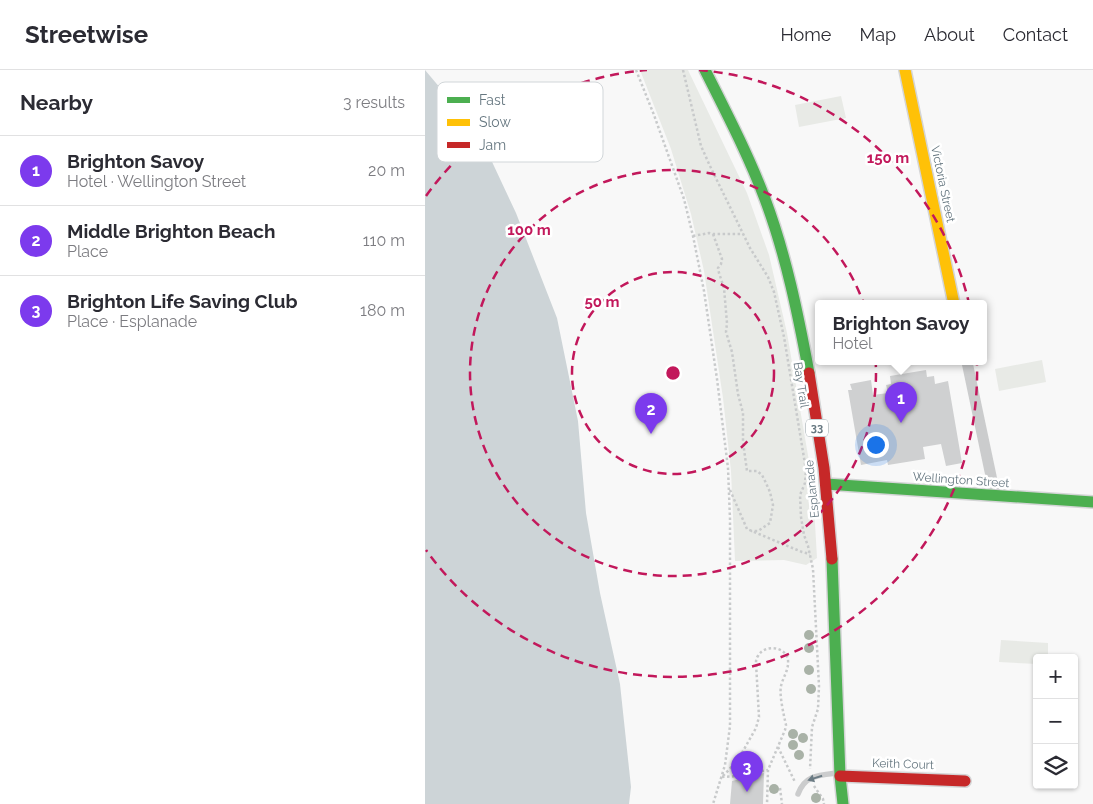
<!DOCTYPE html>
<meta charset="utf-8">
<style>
:root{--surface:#fff;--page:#f7f7f7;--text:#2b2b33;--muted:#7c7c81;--line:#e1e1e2;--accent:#7c3aed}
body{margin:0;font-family:Raleway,sans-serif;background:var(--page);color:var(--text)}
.controls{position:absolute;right:15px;bottom:15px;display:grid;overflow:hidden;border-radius:5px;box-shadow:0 1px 4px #0004}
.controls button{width:45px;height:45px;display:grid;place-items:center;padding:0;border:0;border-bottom:1px solid var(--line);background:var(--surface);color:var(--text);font:25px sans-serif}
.you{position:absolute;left:450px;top:374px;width:18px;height:18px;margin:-12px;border:4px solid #fff;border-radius:50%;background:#1a73e8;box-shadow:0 0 0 8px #1a73e833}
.badge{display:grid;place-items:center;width:32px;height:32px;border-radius:50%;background:var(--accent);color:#fff;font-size:16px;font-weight:700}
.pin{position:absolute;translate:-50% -41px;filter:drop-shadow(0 1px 2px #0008)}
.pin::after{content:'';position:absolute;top:26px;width:18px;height:15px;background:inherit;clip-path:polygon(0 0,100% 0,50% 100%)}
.popup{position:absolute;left:390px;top:230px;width:172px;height:65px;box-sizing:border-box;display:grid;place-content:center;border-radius:5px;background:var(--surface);filter:drop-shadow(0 1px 4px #0005);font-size:16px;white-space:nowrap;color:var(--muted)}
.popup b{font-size:19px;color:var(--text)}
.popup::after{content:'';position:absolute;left:50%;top:100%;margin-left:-10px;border:10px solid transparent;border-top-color:var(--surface)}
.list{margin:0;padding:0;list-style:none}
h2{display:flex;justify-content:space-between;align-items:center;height:65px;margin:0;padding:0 20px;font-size:21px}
h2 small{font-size:16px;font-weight:400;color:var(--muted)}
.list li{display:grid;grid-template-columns:32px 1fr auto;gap:15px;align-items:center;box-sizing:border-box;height:70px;padding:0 20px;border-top:1px solid var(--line)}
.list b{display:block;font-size:19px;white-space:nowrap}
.list p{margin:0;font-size:16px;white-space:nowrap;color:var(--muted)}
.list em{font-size:16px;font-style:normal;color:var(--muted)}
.icon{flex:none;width:28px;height:28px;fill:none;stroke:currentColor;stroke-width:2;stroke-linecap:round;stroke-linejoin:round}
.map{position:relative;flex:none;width:668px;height:734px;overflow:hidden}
header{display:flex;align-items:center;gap:30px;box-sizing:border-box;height:70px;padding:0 25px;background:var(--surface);border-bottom:1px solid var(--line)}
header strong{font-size:24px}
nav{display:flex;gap:28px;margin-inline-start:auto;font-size:18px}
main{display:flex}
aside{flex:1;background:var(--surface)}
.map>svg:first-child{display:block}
.green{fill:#e8eae6}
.water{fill:#cdd4d7}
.building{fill:#cfd0d1}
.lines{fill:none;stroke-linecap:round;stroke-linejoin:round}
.fast-casing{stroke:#d4d5d6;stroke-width:14}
.slow-casing{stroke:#d4d5d6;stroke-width:14}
.jam-casing{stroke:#d4d5d6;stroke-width:14}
.path{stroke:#c8cacb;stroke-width:2.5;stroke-dasharray:2.5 2.5;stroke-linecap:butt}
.lane{stroke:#cbcccd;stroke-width:5.5}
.street{stroke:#cbcccd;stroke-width:11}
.fast{stroke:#4caf50;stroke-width:11}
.slow{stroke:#ffc107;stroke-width:11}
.jam{stroke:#c62828;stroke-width:11}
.tree{fill:#a9b2a7}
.oneway{fill:#6b7b84}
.ring{fill:none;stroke:#c2185b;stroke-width:2.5;stroke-dasharray:9 6}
.labels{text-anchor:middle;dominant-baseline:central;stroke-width:5;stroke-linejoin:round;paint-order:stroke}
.shield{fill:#fff;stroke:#94a0a6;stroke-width:1}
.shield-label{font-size:11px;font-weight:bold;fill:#667780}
.street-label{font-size:12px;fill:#667780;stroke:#fff}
.key{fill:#fff;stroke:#d1d6d9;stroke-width:1}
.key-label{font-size:14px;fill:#667780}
.centre{fill:#c2185b;stroke:#fff;stroke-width:2.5}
.ring-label{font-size:15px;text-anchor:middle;font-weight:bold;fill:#c2185b;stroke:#fff;stroke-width:5;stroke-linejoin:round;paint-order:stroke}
</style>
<header>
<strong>Streetwise</strong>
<nav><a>Home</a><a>Map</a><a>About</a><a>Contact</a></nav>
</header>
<main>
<aside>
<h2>Nearby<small>3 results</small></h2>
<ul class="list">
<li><span class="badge">1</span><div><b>Brighton Savoy</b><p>Hotel · Wellington Street</p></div><em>20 m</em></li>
<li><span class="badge">2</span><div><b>Middle Brighton Beach</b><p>Place</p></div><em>110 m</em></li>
<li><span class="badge">3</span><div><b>Brighton Life Saving Club</b><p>Place · Esplanade</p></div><em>180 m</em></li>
</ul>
</aside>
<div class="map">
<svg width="668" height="734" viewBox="0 0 668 734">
<rect width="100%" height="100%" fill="#f8f8f8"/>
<path class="green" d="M215 0H263L322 123 344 185 362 263 385 397 389 436 392 488 381 495 359 490 310 491 306 401 298 328 279 201 266 144 246 79Z
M416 26 421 48 374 57 370 35Z
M617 290 621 312 574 321 570 299Z
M576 570 623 573V588H612V594L574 592Z"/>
<path class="water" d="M0 0 54 64 91 143 132 248 153 351 161 443 175 523 195 614 206 717 204 734H0Z"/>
<path class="building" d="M501 300 502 307 509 306 510 314 523 311 537 393 521 396 516 374 498 377 500 389 463 395 462 390 436 395 423 320H427L425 314 446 310 448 325 463 323 461 315 466 314 465 306Z
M339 703 338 734H305L307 711Z"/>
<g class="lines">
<g class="fast-casing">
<path id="fast" d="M280 0C301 42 323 84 340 129 361 185 373 244 384 303
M401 414 668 432
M407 489 415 706 418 734"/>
</g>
<g class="slow-casing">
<path id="slow" d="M480 0 529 234"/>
</g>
<g class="jam-casing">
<path id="jam" d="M384 303 399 398 407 489
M415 706 540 711"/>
</g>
<path class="path" d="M211 0 229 45 259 129 268 166 279 221 292 309 303 398 305 449V656L300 695 288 734
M258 0 276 76 285 96 325 178 343 207 349 222 359 267 381 400 380 413 375 425 376 447 379 465 383 476 388 499 394 616 393 639 387 657 385 699
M288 164 297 189 296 194 293 198 294 203 299 218 302 253 301 262 307 282 313 324 318 343V372L322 401H332L337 405 340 411 345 422 348 435 345 453 333 461H326
M268 166 284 163 288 164H318
M305 420 322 459 377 482 385 484
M353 677 370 712
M298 706 313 690 331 658 334 647 331 593C331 591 331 588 333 586 339 574 361 576 363 590 364 600 358 607 356 616 354 625 359 646 361 655L360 660 343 700 342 734
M297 707 314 706 343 700
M389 716 398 729 399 734
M355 718 357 734"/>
<path class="lane" d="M373 724C380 705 394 705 412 703"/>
<path class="street" d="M542 292 570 425"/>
<use href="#fast" class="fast"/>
<use href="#slow" class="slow"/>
<use href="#jam" class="jam"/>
</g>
<g class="tree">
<circle cx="384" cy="565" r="5"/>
<circle cx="384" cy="578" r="5"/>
<circle cx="384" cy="600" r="5"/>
<circle cx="386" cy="619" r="5"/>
<circle cx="368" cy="664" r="5"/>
<circle cx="378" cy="668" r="5"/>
<circle cx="368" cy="675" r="5"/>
<circle cx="374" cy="685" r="5"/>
<circle cx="349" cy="719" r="5"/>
<circle cx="391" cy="728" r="5"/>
</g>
<defs><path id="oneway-solid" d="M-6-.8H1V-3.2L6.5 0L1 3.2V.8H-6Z" transform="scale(1.25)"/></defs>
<use class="oneway" href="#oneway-solid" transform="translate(390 708) rotate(162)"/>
<g class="ring">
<circle cx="248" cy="303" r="101"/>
<circle cx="248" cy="303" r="203"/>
<path d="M1 126A304 304 0 0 1 222 0M274 0A304 304 0 1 1 1 480"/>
</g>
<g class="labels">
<rect class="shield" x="381" y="349.5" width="22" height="17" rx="4"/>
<g class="shield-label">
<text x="392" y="358">33</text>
</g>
<g class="street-label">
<text transform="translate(518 114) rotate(78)">Victoria Street</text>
<text transform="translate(376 315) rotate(81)">Bay Trail</text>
<text transform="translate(536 410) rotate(4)">Wellington Street</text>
<text transform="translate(387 419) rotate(-96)">Esplanade</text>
<text transform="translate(478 694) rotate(2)">Keith Court</text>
</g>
</g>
<rect x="12" y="12" width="166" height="80" rx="8" class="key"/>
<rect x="22" y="27" width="23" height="6" fill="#4caf50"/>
<rect x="22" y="49" width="23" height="7" fill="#ffc107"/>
<rect x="22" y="72" width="23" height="6" fill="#c62828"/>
<g class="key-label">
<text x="54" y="35">Fast</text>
<text x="54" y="57">Slow</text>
<text x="54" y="80">Jam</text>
</g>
<circle cx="248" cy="303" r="8" class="centre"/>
<g class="ring-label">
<text x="463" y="93">150 m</text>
<text x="104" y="165">100 m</text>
<text x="177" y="237">50 m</text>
</g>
</svg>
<div class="controls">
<button>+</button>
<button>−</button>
<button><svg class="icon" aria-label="layers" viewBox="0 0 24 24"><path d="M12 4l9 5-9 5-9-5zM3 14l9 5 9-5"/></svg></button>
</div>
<div class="you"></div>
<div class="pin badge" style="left:476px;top:353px">1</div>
<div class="popup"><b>Brighton Savoy</b>Hotel</div>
<div class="pin badge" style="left:226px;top:364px">2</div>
<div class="pin badge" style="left:322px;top:722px">3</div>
</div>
</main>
